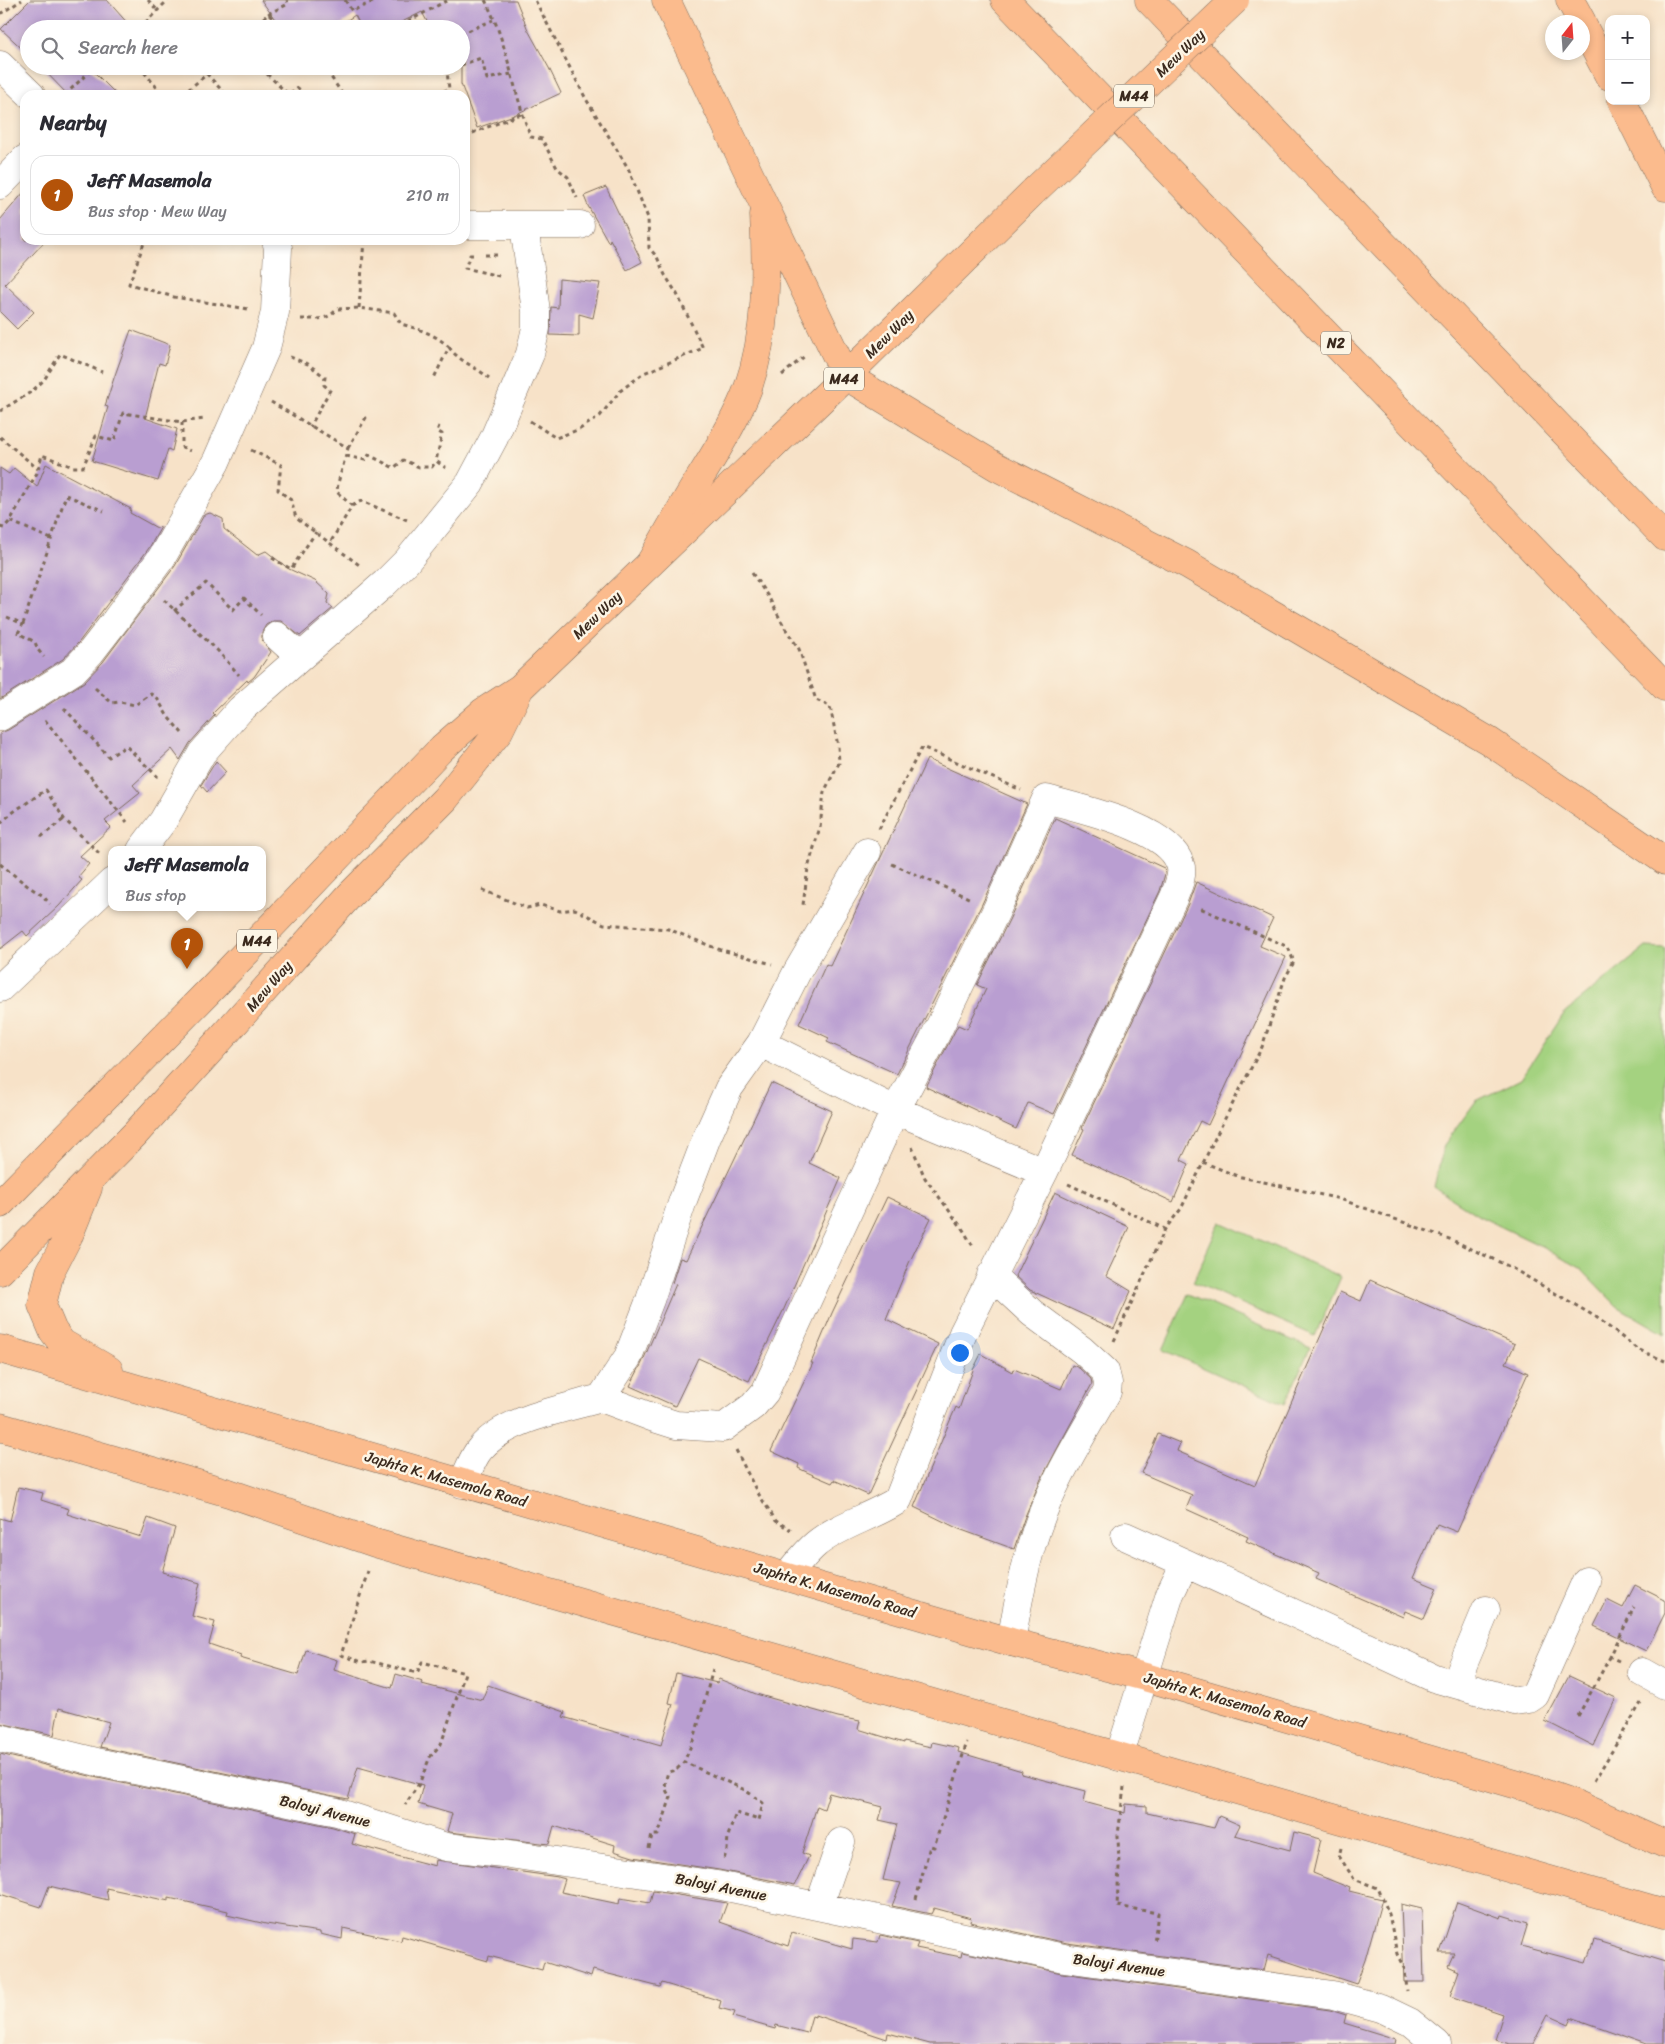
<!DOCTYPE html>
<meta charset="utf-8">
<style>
:root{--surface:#fff;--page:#f7f7f7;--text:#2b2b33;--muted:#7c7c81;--line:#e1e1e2;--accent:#b45309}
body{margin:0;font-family:Sriracha,sans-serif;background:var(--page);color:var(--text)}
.controls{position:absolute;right:15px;top:15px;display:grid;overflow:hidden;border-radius:10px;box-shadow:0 2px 8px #0003}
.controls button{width:45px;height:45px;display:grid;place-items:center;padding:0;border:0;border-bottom:1px solid var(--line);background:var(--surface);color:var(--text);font:25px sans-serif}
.compass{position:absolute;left:1545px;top:15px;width:45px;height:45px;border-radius:50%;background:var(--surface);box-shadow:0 2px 8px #0003;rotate:17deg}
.you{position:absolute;left:959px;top:1352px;width:18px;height:18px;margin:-12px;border:4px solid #fff;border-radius:50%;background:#1a73e8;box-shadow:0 0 0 8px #1a73e833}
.badge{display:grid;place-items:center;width:32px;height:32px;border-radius:50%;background:var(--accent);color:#fff;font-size:16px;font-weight:700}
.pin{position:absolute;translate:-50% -41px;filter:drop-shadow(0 1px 2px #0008)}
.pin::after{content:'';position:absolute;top:26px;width:18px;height:15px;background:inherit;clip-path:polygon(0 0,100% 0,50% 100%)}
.popup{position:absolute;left:108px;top:846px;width:158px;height:65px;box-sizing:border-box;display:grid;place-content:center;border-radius:10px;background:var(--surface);filter:drop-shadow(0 1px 4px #0005);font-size:16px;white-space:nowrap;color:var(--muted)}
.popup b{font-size:19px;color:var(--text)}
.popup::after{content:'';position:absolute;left:50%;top:100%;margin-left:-10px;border:10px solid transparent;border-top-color:var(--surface)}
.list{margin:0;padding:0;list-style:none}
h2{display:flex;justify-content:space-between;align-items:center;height:65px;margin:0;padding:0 20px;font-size:21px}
h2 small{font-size:16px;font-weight:400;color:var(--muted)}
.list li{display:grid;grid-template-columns:32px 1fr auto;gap:15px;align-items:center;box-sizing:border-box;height:80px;margin:0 10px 10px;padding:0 10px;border:1px solid var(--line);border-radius:15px}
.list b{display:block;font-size:19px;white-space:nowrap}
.list p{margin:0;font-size:16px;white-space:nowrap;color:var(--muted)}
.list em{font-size:16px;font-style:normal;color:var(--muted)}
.icon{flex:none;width:28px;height:28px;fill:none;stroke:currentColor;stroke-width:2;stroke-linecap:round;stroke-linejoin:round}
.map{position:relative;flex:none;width:1665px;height:2044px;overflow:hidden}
.search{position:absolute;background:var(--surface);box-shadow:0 2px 8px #0003;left:20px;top:20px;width:450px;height:55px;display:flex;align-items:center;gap:12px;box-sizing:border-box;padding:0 18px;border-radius:28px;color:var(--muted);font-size:19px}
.panel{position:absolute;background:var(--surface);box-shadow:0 2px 8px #0003;left:20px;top:90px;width:450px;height:155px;border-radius:15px}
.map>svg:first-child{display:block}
.green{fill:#a4d280;stroke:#707e4f}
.building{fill:#b99ed1}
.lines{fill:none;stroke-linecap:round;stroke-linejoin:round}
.minor-casing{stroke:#7d6a5a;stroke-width:29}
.major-casing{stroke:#7d6a5a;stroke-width:29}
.highway-casing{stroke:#7d6a5a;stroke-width:29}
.path{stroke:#7d6a5a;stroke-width:3;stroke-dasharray:4 4;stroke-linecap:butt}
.minor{stroke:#fff;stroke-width:28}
.major{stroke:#fbbb8d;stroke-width:28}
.highway{stroke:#fbbb8d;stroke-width:28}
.major-bridge-casing{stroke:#7d6a5a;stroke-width:29;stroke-linecap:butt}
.major-bridge{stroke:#fbbb8d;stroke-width:28}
.labels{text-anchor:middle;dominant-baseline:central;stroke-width:5;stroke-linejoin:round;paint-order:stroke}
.shield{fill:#fcf5e5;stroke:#75675a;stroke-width:1}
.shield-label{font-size:14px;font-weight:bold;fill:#3b2a1e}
.street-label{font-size:15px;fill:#3b2a1e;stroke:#fcf5e5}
</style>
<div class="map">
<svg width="1665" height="2044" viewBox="0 0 1665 2044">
<rect width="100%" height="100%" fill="#fcf5e5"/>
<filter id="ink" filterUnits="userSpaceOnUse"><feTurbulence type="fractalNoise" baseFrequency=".02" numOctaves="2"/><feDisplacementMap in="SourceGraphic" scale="10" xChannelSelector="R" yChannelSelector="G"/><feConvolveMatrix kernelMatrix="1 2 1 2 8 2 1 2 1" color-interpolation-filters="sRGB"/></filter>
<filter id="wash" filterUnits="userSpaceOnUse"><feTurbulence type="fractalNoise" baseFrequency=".0096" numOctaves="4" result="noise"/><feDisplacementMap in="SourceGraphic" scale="20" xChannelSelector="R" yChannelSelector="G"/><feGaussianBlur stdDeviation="1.12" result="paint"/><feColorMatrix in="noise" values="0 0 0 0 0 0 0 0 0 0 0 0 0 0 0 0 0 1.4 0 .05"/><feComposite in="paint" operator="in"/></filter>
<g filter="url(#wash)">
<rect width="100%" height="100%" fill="#f7e2c8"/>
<path class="green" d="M1646 947 1665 948V1334L1617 1306 1581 1269 1539 1245 1479 1216 1434 1187 1444 1145 1476 1101 1521 1079 1565 1012Z
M1220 1222 1341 1277 1315 1336 1193 1282Z
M1188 1294 1310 1348 1285 1404 1163 1350Z"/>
<g id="blocks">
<path class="building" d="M30 0H107L130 26 127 29H29V55L1 29Z
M261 0H516L528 30 549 68 561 93 514 115 477 128 461 84V29H431L422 12 388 29H371L369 25 362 29 355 15 334 29H282Z
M40 66H88L117 95H68Z
M606 187 642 262 627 270 610 239 609 243 588 206 584 196Z
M25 191V240H46L5 284 34 312 17 329 0 312V220Z
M559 279 600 283 593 318 579 314V336L550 335 551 307 558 308Z
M131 330 170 345 165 365 159 363 145 418 177 429 172 451 168 449 158 481 92 461 108 407 105 406 114 378Z
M46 464 131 509 130 513 157 528 161 527 149 548 79 642 63 659 0 699V468L9 474 14 468 37 487Z
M210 513 223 519 224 529 257 555 266 551 289 569 315 581 329 594 327 603 333 608 300 636 281 621H273L266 625 262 632V640L271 652 254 677 248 682 247 680 213 713 215 715 190 743 180 760 172 749 133 785 140 793 105 821 111 827 80 856 89 864 78 877 82 880 59 906 27 936 23 931 0 949V733L8 730 84 682 103 662 175 566 204 515Z
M927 759 1027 804 982 904 897 1074 827 1042 829 1038 799 1024 826 964 830 966Z
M216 761 226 772 207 792 201 785Z
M1055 818 1164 868 1165 874 1160 891 1054 1114 1028 1103 1016 1129 926 1087 958 1025 967 1029 986 989 977 985 1010 918Z
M1196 882 1273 918 1260 946 1286 957 1208 1125 1200 1121 1181 1160 1189 1164 1173 1202 1072 1155 1084 1129 1082 1128 1188 904Z
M771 1083 832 1111 809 1163 841 1178 784 1309 749 1381 698 1358 675 1406 630 1386 642 1363 676 1284 672 1283 680 1258 686 1260Z
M1055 1192 1129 1227 1106 1276 1131 1291 1114 1329 1030 1290 1015 1276Z
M887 1197 931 1218 909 1263 886 1319 938 1344 868 1495 834 1480 832 1483 811 1474 798 1468 799 1464 771 1451 813 1363H811L832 1313Z
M1370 1280 1515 1344 1506 1363 1528 1373 1457 1532 1437 1524 1413 1578 1437 1588 1424 1619 1405 1611 1403 1617 1316 1579 1319 1573 1246 1541 1248 1537 1186 1509 1192 1495 1141 1473 1158 1434 1180 1443 1177 1451 1255 1485 1340 1292 1361 1301Z
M981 1354 1013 1372 1014 1369 1061 1389 1072 1365 1079 1368 1091 1379 1092 1384 1041 1479 1024 1519 1014 1549 959 1529 914 1507 949 1423 956 1407 959 1409 973 1370Z
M18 1487 43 1493 41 1500 69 1509 67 1514 141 1537 148 1518 175 1528 162 1572 200 1583 192 1616 215 1622 209 1644 241 1655 240 1658 298 1675 306 1650 337 1660 334 1670 392 1688 396 1674 423 1682 422 1684 482 1700 488 1685 565 1712 563 1717 661 1745 673 1704 669 1703 676 1673 717 1683 719 1679 756 1694 838 1717 860 1721 858 1729 904 1743V1741L931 1747 932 1742 959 1748 958 1752 1022 1771 1021 1774 1086 1791 1084 1802 1125 1813 1126 1804 1147 1806V1813L1214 1828 1219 1816 1240 1825 1235 1835 1290 1850 1294 1832 1321 1839 1313 1873 1350 1888 1349 1891 1382 1899 1365 1960 1356 1984 1268 1955 1264 1970 1067 1943 970 1922 971 1918 934 1908 931 1914 892 1906 901 1883 883 1880 897 1824 879 1820 883 1807 829 1793 824 1809 817 1806 802 1853 809 1856 795 1885 719 1870 633 1857 614 1851 615 1845 554 1826 549 1844 449 1832 447 1831 452 1814 418 1804 423 1785 358 1767 348 1799 100 1747 109 1722 59 1708 54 1735 0 1723V1518L10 1521Z
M1635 1585 1665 1600V1613L1646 1651 1594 1626 1607 1600 1623 1608Z
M1569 1676 1616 1698 1594 1746 1545 1721Z
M0 1754 98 1778 333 1827 355 1834 352 1844 435 1866 436 1860 558 1877 565 1879 561 1892 619 1904 620 1898 650 1903 653 1891 727 1903 720 1922 788 1946 792 1932 852 1949 853 1939 878 1942 880 1935 918 1943 916 1948 961 1957 962 1952 1062 1973 1330 2010 1346 2015 1344 2023 1396 2039 1395 2044H930L888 2033 887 2039 815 2015V2017L812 2016 807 2033 776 2025 775 2029 733 2017 735 2012 719 2008 721 2001 662 1983 660 1987 593 1970 591 1977 544 1962 542 1970 489 1956 488 1961 402 1936 401 1941 343 1928 342 1939 320 1934V1932L266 1924 227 1915 228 1911 169 1898V1901L106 1888 108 1900 49 1886 41 1907 0 1894Z
M1457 1902 1501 1918 1502 1915 1528 1923 1521 1946 1586 1963 1594 1940 1665 1962V2044H1647L1571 2017 1568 2024 1548 2015 1533 2044H1510L1495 2040 1503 2014 1450 1996 1459 1971 1448 1966 1454 1953H1440Z
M1401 1904 1422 1909 1424 1982H1404Z"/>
</g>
</g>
<g filter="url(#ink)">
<use href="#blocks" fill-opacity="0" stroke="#7d6a5a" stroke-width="1"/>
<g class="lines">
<g class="minor-casing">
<path id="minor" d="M0 65 31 95
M0 185 25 159
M465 225H580
M277 636 300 657
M0 717 73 671 91 652 115 621 162 557 216 462 266 348 275 312 278 248 276 240
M141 850 163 821 202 753 240 710 385 583 407 561 470 483 494 438 530 354 536 328V311L524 226
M0 988 112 882
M761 1043 895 1110 1044 1172
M991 1275 1032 1313 1082 1350 1105 1371 1108 1383 1107 1392C1079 1440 1047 1491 1032 1544 1022 1576 1017 1609 1011 1642
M601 1398 654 1418 676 1425 723 1428 753 1406 765 1392 891 1119 933 1040 996 911 1046 799C1080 809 1169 827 1180 864 1184 874 1178 886 1174 897L1044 1172 963 1333 898 1500C872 1517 839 1525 816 1544 805 1553 796 1566 787 1576
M462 1484C468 1473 472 1458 480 1449 506 1418 564 1409 601 1398L628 1357 650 1300 683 1200 707 1137 729 1088 761 1043 797 972 867 852
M1125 1536 1185 1563
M1642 1672 1665 1685
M1455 1684 1486 1610
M0 1738 101 1763 337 1812 446 1847 503 1853 717 1885 1064 1958 1333 1995 1381 2008 1410 2022 1437 2044
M1119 1757 1170 1594 1185 1563 1434 1678 1515 1701 1529 1699 1535 1695 1586 1581
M819 1906 841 1842"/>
</g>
<g class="major-casing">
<path id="major" d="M88 1188 69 1235 50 1272 42 1305 53 1331 62 1343 109 1370
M0 1204 212 988 442 748 483 712 520 688 846 376 1034 191
M0 1271 135 1134 350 895 445 799 498 733 520 688
M0 1349 1011 1642 1145 1677 1535 1790 1578 1805 1665 1844
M0 1427 229 1493 375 1543 1665 1913"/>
</g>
<g class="highway-casing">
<path id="highway" d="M666 0 846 376 997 467 1187 564 1489 741 1665 861
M1005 0 1665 687
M1149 0 1665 537
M1570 0 1582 22
M1582 24 1609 76
M1622 101 1665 187
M650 563C666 536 681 508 698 481 715 454 737 418 748 388 767 333 767 273 764 215"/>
</g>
<path class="path" d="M148 0 158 11
M345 0 352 11 377 0
M485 0C508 43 513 93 531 137L542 139 557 168 568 177 577 198
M0 14 22 0
M268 14 288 4 287 0
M145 23 168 0
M138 29 145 23 152 29
M251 29 268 14 285 29
M394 29 448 0
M461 34 493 20
M461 65 481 58 487 79 511 74
M139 66 163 95
M198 66 207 74 216 66
M327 66 332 72 339 66
M332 72 329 74 343 95
M267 74 289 95 298 88 304 95
M65 95 95 66
M182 95 207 74 226 95
M436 95 449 89 447 71 459 66
M465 136 521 114
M138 240 144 243 129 284 174 297 248 309
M473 255H470L465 268 503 277
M485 255H498
M359 308 364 240
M301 319C314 319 328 321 337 309L359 308 394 313 401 324C419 329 435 334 449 347L433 380
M449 347C457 360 476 367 489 378
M290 357 308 364 325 377 324 385 330 390 310 427
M782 375 806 355
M271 402 348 448 338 483 337 492 352 506 330 543
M0 411 31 392 44 380 60 354 102 372
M530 421 556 438 580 429 600 416 620 391 644 373 703 348 677 294 665 275 657 257 649 248 648 218 628 168 586 99 535 0
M182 422V447L190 451
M439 426 437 431 442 434 436 461 446 468
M0 437 38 469
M348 448 367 416
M251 450 281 465 278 490 291 500 296 518 362 567
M346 456 365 460 369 455 394 468 403 460 419 467H432L436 461
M352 506 361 501 407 520
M0 527 4 528 10 521
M51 539 10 521 37 473 42 455 73 467H83L96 436 114 441 123 413 182 422 205 419
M272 558 291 569 316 532
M752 573 769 598 785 628 799 649 816 700 830 706 838 746 839 763 824 792 820 827 808 868 803 905
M164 600 218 651 239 675
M174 611 206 583 233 610 244 598 261 615
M7 617 23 624 18 633 35 642 38 650 44 657
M23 624 66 495 104 511
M95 688 112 703 120 702 135 705 151 694 157 698 168 717 182 733
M64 708 109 757 126 746 158 777
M45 720 127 822
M0 823 16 810 46 790 64 819 102 856
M879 829 922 747 1021 790
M41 837 64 819
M0 864 29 887 42 895 50 904
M892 864 971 899
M482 890 527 908 541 905 560 911 575 909 604 924 668 929 718 949 772 964
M912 1147 925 1178 962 1228 974 1248
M1203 1162 1237 1176 1340 1199 1452 1240 1510 1267 1596 1317 1637 1349 1665 1361
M1068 1184 1165 1229
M1114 1341 1165 1229 1181 1209 1217 1134 1262 1047 1285 978 1294 962 1288 947 1200 908
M736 1450 756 1490 776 1521 791 1530
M368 1571 341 1655 362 1662 369 1661 417 1673 422 1662 465 1673 441 1744 430 1757 419 1784 405 1805
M1619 1661 1610 1657 1634 1607
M713 1669 695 1736 684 1762 745 1790 763 1803 759 1820 736 1813 728 1836 727 1850 724 1859
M1578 1716 1610 1657
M1594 1781 1641 1703
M1124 1787 1118 1835 1119 1867 1117 1906 1158 1913 1154 1943
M649 1848 652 1835H658L671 1797C663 1789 665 1782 668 1772L676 1770 684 1762
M1341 1848 1339 1856 1354 1879 1378 1888 1389 1914 1397 1954 1405 1970 1407 1991
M916 1899 930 1846 934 1847 967 1742"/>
<use href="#minor" class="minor"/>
<use href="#major" class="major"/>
<use href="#highway" class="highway"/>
<g class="major-bridge-casing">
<path id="major-bridge" d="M1034 191 1235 0"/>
</g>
<use href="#major-bridge" class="major-bridge"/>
</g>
</g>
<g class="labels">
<g class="shield">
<rect x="1114" y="84.5" width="40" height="23" rx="4"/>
<rect x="1321" y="331.5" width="30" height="23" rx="4"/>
<rect x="824" y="367.5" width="40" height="23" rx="4"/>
<rect x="237" y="929.5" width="40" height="23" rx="4"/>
</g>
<g class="shield-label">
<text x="1134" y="96">M44</text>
<text x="1336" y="343">N2</text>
<text x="844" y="379">M44</text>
<text x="257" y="941">M44</text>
</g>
<g class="street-label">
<text transform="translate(1180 53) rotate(-44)">Mew Way</text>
<text transform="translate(889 334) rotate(-45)">Mew Way</text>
<text transform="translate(597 615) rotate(-44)">Mew Way</text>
<text transform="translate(269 986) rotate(-49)">Mew Way</text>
<text transform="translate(446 1479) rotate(16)">Japhta K. Masemola Road</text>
<text transform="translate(835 1590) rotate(16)">Japhta K. Masemola Road</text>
<text transform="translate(1225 1700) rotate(16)">Japhta K. Masemola Road</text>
<text transform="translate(325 1811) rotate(14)">Baloyi Avenue</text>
<text transform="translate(721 1887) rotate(11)">Baloyi Avenue</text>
<text transform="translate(1119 1965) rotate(8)">Baloyi Avenue</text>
</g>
</g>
</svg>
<div class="controls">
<button>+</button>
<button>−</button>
</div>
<svg class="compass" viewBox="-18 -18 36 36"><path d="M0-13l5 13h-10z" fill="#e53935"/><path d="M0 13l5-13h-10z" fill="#7c7c81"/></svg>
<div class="you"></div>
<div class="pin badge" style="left:187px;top:969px">1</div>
<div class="popup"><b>Jeff Masemola</b>Bus stop</div>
<div class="search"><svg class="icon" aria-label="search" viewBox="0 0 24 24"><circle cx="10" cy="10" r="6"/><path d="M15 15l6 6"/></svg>Search here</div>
<section class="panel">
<h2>Nearby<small></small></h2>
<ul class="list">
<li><span class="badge">1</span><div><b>Jeff Masemola</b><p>Bus stop · Mew Way</p></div><em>210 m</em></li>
</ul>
</section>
</div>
